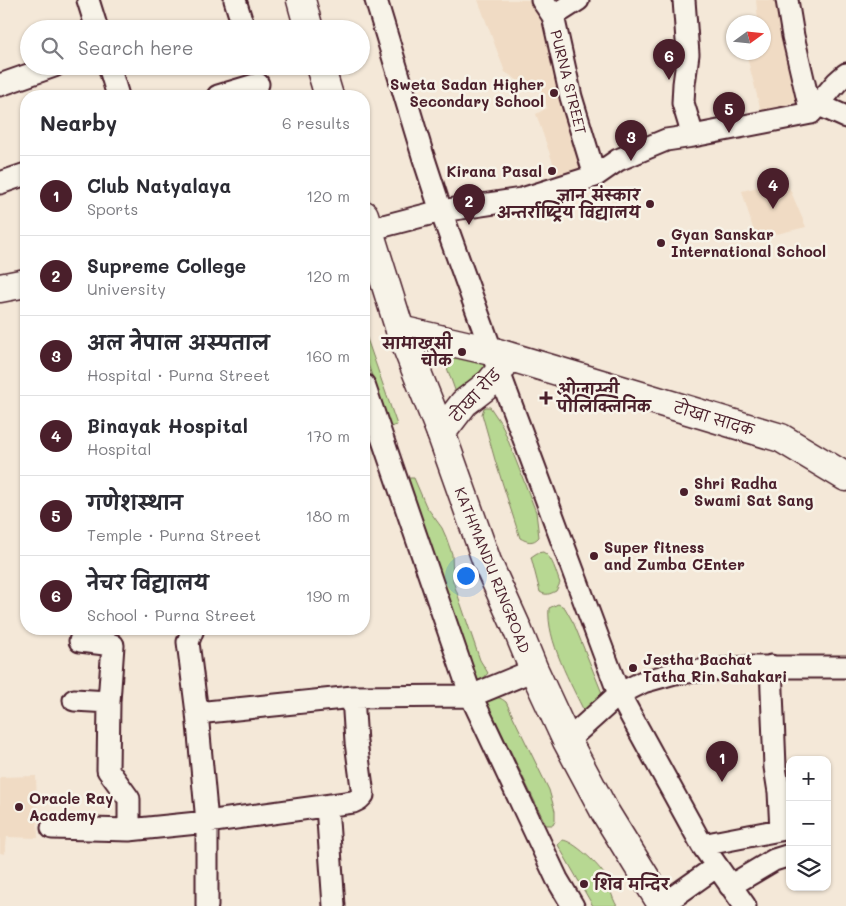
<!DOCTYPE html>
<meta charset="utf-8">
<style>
:root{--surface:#fff;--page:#f2f2f3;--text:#2b2b33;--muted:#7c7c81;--line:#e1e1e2;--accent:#4a1f2b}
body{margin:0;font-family:Mali,"Playpen Sans Deva",sans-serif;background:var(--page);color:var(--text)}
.controls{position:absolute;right:15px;bottom:15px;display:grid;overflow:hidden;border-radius:10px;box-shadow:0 1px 4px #0004}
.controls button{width:45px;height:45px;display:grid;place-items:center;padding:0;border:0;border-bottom:1px solid var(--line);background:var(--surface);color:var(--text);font:25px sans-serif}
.compass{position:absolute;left:726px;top:15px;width:45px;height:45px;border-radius:50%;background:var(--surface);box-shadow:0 1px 4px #0004;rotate:75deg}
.you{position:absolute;left:465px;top:575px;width:18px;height:18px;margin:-12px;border:4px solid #fff;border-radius:50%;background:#1a73e8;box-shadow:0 0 0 8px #1a73e833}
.badge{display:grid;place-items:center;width:32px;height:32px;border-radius:50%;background:var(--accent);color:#fff;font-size:16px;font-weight:700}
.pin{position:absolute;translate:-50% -41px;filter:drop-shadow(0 1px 2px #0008)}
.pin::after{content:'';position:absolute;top:26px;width:18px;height:15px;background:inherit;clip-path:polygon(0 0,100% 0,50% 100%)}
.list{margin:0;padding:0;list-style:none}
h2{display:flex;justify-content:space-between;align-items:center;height:65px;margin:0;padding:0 20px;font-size:21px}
h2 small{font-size:16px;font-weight:400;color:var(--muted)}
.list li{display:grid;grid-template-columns:32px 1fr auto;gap:15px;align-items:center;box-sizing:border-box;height:80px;padding:0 20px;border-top:1px solid var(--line)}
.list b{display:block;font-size:19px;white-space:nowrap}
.list p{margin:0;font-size:16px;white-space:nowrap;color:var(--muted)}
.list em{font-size:16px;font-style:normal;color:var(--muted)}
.icon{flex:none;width:28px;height:28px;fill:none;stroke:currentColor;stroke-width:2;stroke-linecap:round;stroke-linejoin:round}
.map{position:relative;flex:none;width:846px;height:906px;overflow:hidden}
.search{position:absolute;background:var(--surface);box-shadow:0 1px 4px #0004;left:20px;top:20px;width:350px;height:55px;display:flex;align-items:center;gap:12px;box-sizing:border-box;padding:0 18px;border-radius:28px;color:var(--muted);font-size:19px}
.panel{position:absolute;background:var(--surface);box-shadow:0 1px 4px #0004;left:20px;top:90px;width:350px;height:545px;border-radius:20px}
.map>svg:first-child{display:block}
.built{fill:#f0dbc4}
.green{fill:#b7d892;stroke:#807c5e}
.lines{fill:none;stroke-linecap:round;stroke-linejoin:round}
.street-casing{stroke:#4a1f2b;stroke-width:25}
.secondary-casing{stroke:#4a1f2b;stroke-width:31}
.highway-casing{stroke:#4a1f2b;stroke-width:31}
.street{stroke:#f7f3e8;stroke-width:21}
.secondary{stroke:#f7f3e8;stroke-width:28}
.highway{stroke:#f7f3e8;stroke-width:28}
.poi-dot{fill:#4a1f2b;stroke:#f7f3e8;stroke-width:2}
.labels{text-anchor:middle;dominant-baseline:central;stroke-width:5;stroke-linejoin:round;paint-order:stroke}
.street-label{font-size:15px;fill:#4a1f2b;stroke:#f7f3e8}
.poi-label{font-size:15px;font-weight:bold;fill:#4a1f2b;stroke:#f7f3e8;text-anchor:start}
</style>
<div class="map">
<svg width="846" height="906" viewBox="0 0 846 906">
<rect width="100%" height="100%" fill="#f4e8d8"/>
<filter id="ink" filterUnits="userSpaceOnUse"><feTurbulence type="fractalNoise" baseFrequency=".02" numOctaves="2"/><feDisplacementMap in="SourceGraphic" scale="10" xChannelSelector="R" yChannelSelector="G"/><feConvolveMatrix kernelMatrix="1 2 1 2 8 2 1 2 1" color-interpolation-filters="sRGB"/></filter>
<g filter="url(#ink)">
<path class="built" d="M478 0H536L556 40 592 173 561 186 536 114 547 108 539 85 529 88 505 72Z
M756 0H785L802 101 761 111 746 53 764 52V22H739L758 20Z
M786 180 806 227 756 239 742 191Z
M36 776 38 838 7 837 5 854 0 853V777Z"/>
<path class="green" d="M364 330 397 425 390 427 364 353Z
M450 357 491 364 456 393 446 365Z
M486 407H490L502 425 536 512 539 537C533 544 527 542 520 538L495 460 482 414 484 408Z
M407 478H414L426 506 442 528 446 537 452 554 453 581 480 660 488 673 478 685Z
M543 552C553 557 556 573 560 583L556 591C550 594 546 596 540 592L531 557 537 553Z
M558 604 562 606 565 608 574 624 604 698 585 713C571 684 546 640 549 608Z
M492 697C498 697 501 698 506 702L549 790 555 811V821L553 825H546L487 702Z
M562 840C573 840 600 866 605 876 610 886 611 896 617 906H593L558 845Z"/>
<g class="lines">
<g class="street-casing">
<path id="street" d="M88 0 97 29
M235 0 244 29
M376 0 423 156 441 211 499 372 619 694 702 845 745 906
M542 0 553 16
M578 0 553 16 571 97 595 176
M684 0 688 54 684 84 683 103 693 136
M787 0 793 36 811 113
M109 66 118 96
M0 85 54 66
M218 96 258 84
M817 104 846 117
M0 183 26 174
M368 230 441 211 522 199 595 176 618 160 666 140 693 136 811 113 837 82 846 74
M364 385 471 696 557 879 573 906
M193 629 188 642 197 713 207 822V906
M80 641 113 645 109 702
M771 666 775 767 779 792 781 830
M74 700 109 702 108 770 129 799V830L207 822 353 802 359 799 363 795 356 742 353 697
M197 713 353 697 471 696 534 670
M567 741 619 694 643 682 675 673 748 667H846
M327 806 334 906
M52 828 129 830
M702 845 785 829
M730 886 774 860 790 855
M662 905 717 866"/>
</g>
<g class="secondary-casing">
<path id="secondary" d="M0 288 26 283
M400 330 491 351 781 438 846 477
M441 433 464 403 490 383 499 372 508 356"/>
</g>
<g class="highway-casing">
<path id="highway" d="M301 0 309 29
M320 66 329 96
M364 215 400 330 441 433 487 562 516 626 534 670 567 741 605 812 663 906"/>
</g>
<use href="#street" class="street"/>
<use href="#secondary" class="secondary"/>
<use href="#highway" class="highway"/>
</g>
</g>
<g class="poi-dot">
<circle cx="554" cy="93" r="5"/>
<circle cx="552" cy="171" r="5"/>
<circle cx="650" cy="204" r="5"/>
<circle cx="661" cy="243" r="5"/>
<circle cx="462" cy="352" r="5"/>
<path d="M543.5 390.5h5v5h5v5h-5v5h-5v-5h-5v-5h5z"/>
<circle cx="684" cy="492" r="5"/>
<circle cx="594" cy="556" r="5"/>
<circle cx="633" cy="668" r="5"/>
<circle cx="19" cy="807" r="5"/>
<circle cx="584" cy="884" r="5"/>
</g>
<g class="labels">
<g class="street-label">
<text transform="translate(569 82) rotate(76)">PURNA STREET</text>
<text transform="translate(475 395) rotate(-47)">टोखा रोड</text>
<text transform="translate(714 418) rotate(17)">टोखा सादक</text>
<text transform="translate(493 570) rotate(68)">KATHMANDU RINGROAD</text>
</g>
<g class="poi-label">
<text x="544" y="84" text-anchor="end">Sweta Sadan Higher<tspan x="544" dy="17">Secondary School</tspan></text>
<text x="542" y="171" text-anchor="end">Kirana Pasal</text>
<text x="640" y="195" text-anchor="end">ज्ञान संस्कार<tspan x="640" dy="17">अन्तर्राष्ट्रिय विद्यालय</tspan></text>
<text x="671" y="234">Gyan Sanskar<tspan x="671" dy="17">International School</tspan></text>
<text x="452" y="343" text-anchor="end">सामाखुसी<tspan x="452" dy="17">चोक</tspan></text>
<text x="557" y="389">ओजास्वी<tspan x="557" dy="17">पोलिक्लिनिक</tspan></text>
<text x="694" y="483">Shri Radha<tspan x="694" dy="17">Swami Sat Sang</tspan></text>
<text x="604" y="547">Super fitness<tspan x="604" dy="17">and Zumba CEnter</tspan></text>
<text x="643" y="659">Jestha Bachat<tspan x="643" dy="17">Tatha Rin Sahakari</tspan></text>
<text x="29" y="798">Oracle Ray<tspan x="29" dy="17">Academy</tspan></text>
<text x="594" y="884">शिव मन्दिर</text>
</g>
</g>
</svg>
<div class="controls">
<button>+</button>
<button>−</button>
<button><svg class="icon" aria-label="layers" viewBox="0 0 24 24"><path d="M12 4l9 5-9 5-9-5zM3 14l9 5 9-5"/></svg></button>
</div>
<svg class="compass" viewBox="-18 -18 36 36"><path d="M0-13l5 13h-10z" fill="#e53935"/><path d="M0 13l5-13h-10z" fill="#7c7c81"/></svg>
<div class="you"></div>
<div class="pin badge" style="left:722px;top:782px">1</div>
<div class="pin badge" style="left:469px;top:225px">2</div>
<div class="pin badge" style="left:631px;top:161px">3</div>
<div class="pin badge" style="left:773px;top:209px">4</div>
<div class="pin badge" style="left:729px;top:133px">5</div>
<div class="pin badge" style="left:669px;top:80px">6</div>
<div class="search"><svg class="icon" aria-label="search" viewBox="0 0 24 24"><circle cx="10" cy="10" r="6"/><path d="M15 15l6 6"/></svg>Search here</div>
<section class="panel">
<h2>Nearby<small>6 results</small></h2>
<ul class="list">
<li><span class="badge">1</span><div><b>Club Natyalaya</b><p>Sports</p></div><em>120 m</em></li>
<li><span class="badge">2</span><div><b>Supreme College</b><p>University</p></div><em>120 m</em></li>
<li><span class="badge">3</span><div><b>अल नेपाल अस्पताल</b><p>Hospital · Purna Street</p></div><em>160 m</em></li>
<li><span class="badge">4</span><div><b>Binayak Hospital</b><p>Hospital</p></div><em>170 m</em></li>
<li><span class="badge">5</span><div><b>गणेशस्थान</b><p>Temple · Purna Street</p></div><em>180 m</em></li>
<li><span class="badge">6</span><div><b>नेचर विद्यालय</b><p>School · Purna Street</p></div><em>190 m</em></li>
</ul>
</section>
</div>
